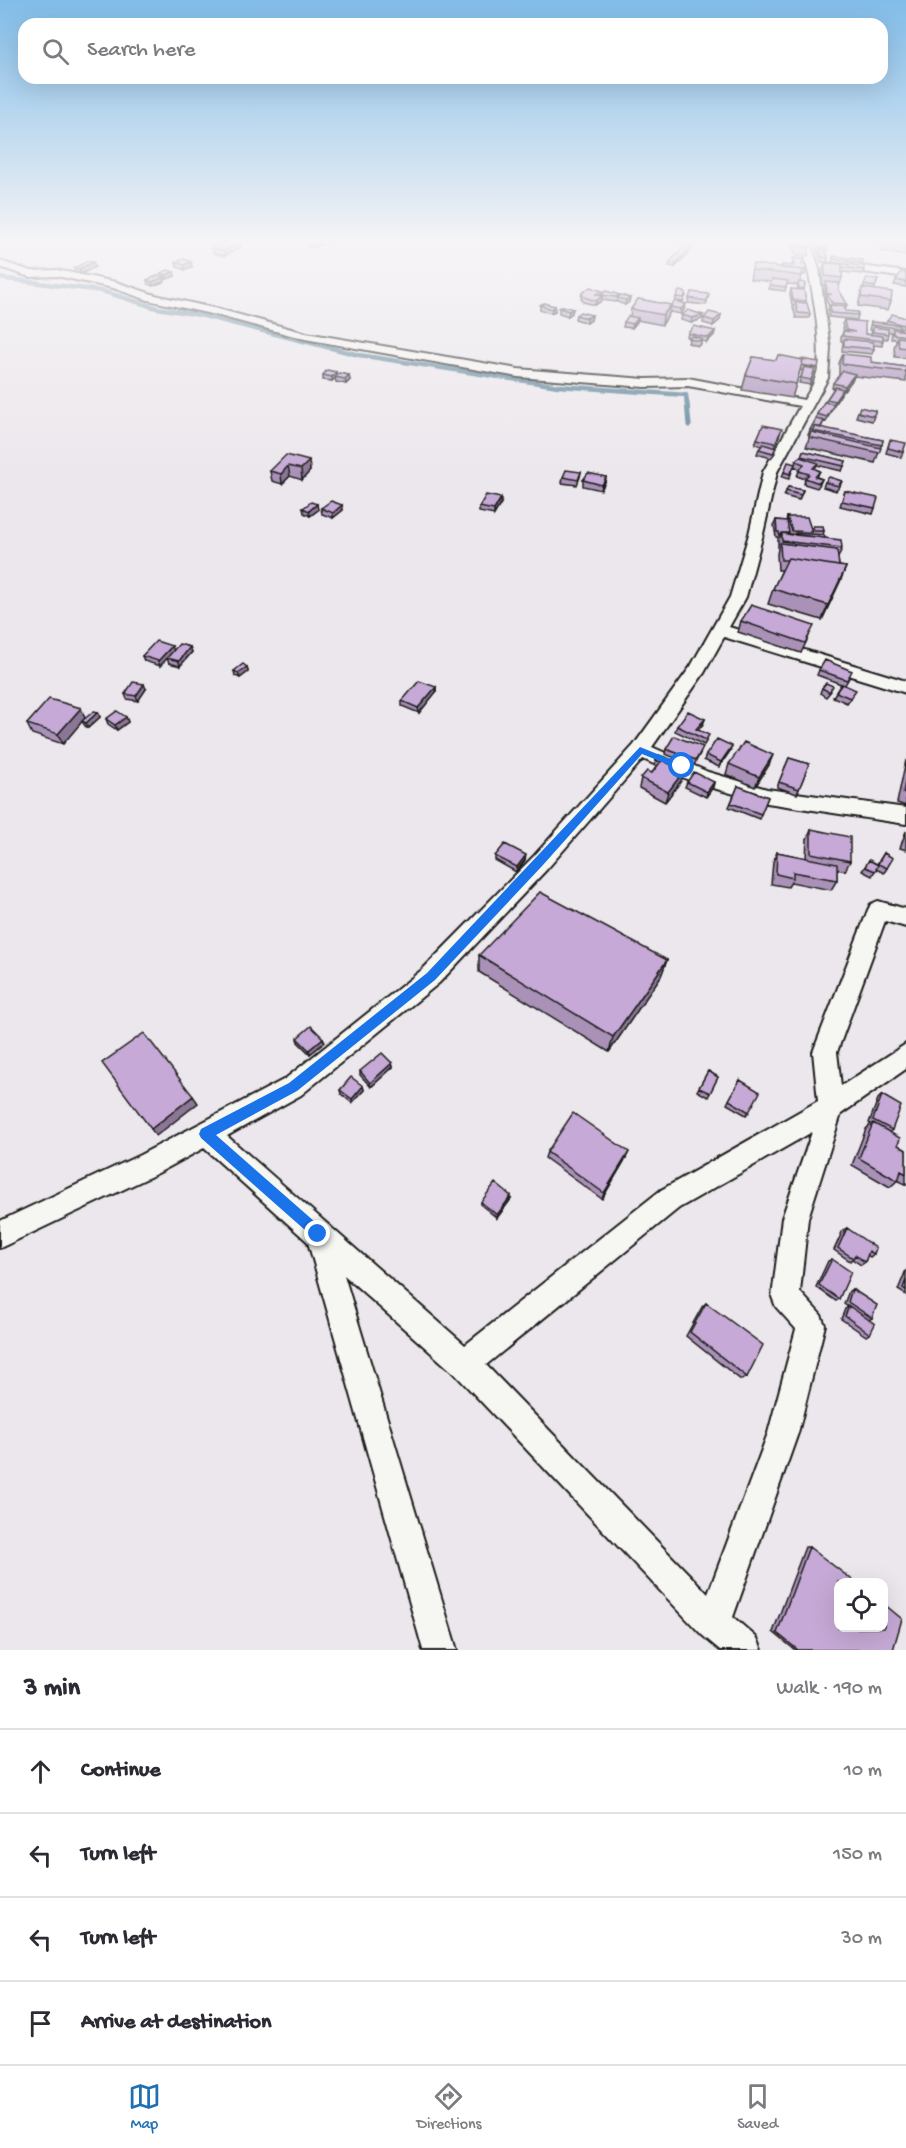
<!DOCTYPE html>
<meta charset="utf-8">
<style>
:root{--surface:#fff;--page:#f2f2f3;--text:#2b2b33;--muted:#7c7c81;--line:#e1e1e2;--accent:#1f6fb2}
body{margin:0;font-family:"Gochi Hand",sans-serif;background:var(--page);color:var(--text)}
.controls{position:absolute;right:18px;bottom:18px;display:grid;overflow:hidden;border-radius:12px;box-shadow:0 6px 24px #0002}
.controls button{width:54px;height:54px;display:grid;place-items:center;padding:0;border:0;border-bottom:2px solid var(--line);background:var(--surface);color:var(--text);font:30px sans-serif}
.stop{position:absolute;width:18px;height:18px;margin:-14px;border:4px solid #1a73e8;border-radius:50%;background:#fff}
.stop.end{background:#1a73e8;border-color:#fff;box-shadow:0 2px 6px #0008}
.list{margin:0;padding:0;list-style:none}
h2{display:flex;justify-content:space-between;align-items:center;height:78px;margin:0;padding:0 24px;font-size:26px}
h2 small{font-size:20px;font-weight:400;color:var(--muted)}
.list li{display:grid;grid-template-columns:39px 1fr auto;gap:18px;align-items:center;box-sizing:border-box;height:84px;padding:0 24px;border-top:2px solid var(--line)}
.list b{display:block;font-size:22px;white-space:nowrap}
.list em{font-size:20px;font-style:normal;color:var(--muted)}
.icon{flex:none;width:33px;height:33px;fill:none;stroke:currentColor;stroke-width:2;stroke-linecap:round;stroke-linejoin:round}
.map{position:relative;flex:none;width:906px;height:1650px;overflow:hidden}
.search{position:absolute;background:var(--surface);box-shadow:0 6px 24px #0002;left:18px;right:18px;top:18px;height:66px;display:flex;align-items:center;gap:15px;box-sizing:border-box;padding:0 21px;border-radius:18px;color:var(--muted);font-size:22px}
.sheet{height:414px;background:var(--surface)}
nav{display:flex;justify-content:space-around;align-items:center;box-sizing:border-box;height:84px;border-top:2px solid var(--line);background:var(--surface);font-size:16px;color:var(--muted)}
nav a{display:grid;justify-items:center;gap:3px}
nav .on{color:var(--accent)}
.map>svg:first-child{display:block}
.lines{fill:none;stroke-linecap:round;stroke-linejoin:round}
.stream-far1{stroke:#5c8396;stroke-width:4.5}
.stream{stroke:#5c8396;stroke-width:5}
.minor-casing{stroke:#1c1c1c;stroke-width:4}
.minor{fill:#f6f6f2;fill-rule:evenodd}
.wall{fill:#aa91b8;stroke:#1c1c1c;stroke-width:1.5}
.shaded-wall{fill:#8b7696;stroke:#1c1c1c;stroke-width:1.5}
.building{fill:#c6a9d6;stroke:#1c1c1c;stroke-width:1.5}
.route{fill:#1a73e8}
</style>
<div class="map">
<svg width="906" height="1650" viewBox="0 0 906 1650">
<rect width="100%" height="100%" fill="#ece7ec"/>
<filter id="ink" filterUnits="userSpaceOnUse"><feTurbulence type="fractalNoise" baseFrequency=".0167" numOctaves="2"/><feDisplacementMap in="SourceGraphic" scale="12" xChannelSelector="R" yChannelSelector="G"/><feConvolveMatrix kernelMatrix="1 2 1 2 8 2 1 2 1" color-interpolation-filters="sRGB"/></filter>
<g filter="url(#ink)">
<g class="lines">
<path class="stream-far1" d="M0 278 102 291 157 308 200 315 359 355 558 386 686 395 687 404"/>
<path class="stream" d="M687 403 689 425"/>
<g class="minor-casing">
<path id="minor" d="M801 243H811L819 269 830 348 828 378 777 472 763 534 746 597 729 627 906 681V693L724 637 704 673 652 747 708 772 767 789 906 808V824L767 803 695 783 643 759 547 869 439 983 301 1095 227 1136 465 1345 661 1190 818 1101 813 1052 868 910 871 904 878 901 906 909V927L885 921 837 1052 841 1086 906 1044V1069L841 1114 808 1218 800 1292 821 1315 825 1325 798 1433 733 1617 757 1638 762 1650H720L702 1635 455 1374 344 1275 457 1650H423L308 1242 204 1148 158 1173 0 1248V1221L140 1155 285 1079 423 969 533 857 634 745 691 666 730 597 749 534 763 472 800 406 688 386 645 387 518 377 305 339 216 315 148 300 113 288 57 276 30 277 0 267V261L31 271 57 270 116 282 155 295 218 309 306 333 518 369 645 379 688 378 804 400C808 393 813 386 815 379 826 351 810 272 801 243ZM812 1132 782 1218 772 1297 776 1307 796 1329 768 1433 708 1594 486 1365 679 1208Z
M839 263 906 272V278L835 268V264Z"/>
</g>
<use href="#minor" class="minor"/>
</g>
<path class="wall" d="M240 243 241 247 224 256 213 253 212 248Z
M306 243H325L312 248 306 246Z
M791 243H808L810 247 808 256H796Z
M815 243H822L828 249 827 252 828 258 827 262 832 263 833 256 863 260 862 266 864 270 862 274 842 272V278L839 287V290L847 304 845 311 858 315 857 320 829 317 828 310 829 306 826 300V298H825V285H822V272L825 262H821L819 255V253H818Z
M883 243H906V256L880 251Z
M693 248 675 267 669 266 670 262Z
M793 258 802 264 806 270 805 275H802L800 282 805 283 804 291 806 301 805 303 810 314 809 318H796L793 307 794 305H792L790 294 791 289 797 290 798 285 787 284 785 291 769 289 771 282 750 279 753 264 782 268V265L792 266Z
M93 262 95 267 81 274 75 272 74 268Z
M176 262 192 267 185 270 177 267Z
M174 272 175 276 167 279 164 278 165 281 153 286 148 284 147 280 162 276 161 273Z
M906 273V287L894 285 896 280Z
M867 278 878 280 874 290 891 301 888 310 858 306 862 288H863Z
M602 291V294L630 298 629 302 625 305 617 302V301L615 302 602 300 595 305 583 302 581 297 582 293Z
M709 294 706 305 688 303 689 298Z
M686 296 683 302 675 301 676 297Z
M638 299 685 308 681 314 670 312 669 314 662 325 637 320V322L632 328 623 327 624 322 630 316 631 309Z
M544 303 555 311 551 313 540 310V305Z
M563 306 572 313 568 316 559 313V308Z
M576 315H592L591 320 587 323 575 319Z
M682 315 702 319 691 323 681 320Z
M704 318 720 320 713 326 703 323Z
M906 318V324L901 329H899V330L906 331V358L895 357 894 347 897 339H891L892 332H888L887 339 883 338 882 346 873 345 874 349 872 354 842 351 843 341H841V336L844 331 842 324 844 320 865 334 871 335 872 330H869L871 322 886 323 887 320Z
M715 331 714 335 707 342 701 341V344L698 346 688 343 690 338 687 337 688 333Z
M843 354 871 362 906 367V382L854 376 853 379 844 391H842L841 394 833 406 826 422 824 421 821 428 883 440 875 463 806 447 810 435H808L810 430 816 419 817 414 834 388H832L833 383 840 374H839V363Z
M753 357 818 368 816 373 814 372 810 385 799 383 803 371 800 370 792 398 742 390 746 375Z
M336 372 337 376 350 380 346 384 336 382 335 378 332 381 323 380V375Z
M858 412 874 416 872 421 856 417Z
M780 434 774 448 775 453 771 458 757 454 759 449 762 446 755 444 757 439Z
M890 440 903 452 901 457 886 453Z
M803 451 846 461 842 471 817 465 815 469 820 471 817 477 822 479 820 484 817 488 804 484 805 479 797 476 799 471 800 469 794 466 796 461 801 457Z
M309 461 310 471 302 480 290 476 282 484 272 481 270 471Z
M795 464 789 479 782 477 784 472Z
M581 472 580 477 577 485 562 483 563 477Z
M606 477 605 482 601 490 583 486V480Z
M842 481 840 486 836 491 823 487 825 482Z
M788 487 803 490 799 500 784 496Z
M845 491 875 508 873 514 840 506Z
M501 503 494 515 479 512V507Z
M342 505 343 510 333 518 322 514 321 508Z
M303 508 318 510 310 516 304 513Z
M787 517 811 530 813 526 824 531 823 535 825 538 842 548 838 558 839 566 846 567 822 620 768 604 773 589 782 570H778L777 554 778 549V537H776L774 525 776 520 786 521Z
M741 621 809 636 801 653 738 632Z
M190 647 192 652 180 666 169 663 167 658 160 666 144 661 142 656Z
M247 667 248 672 240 678 235 676 234 671Z
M819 670 850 676 845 685 853 695 847 703 833 697 836 692 841 684 817 675Z
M436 687V692L419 713 402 706V701Z
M822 688 831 691 826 697 820 693Z
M146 689 138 701 127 699 125 694Z
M98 712 100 717 88 728 85 726 82 721 63 744 32 734 27 724 85 718 83 721Z
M126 717 128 722 117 730 108 724 106 719Z
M705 719 703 724 698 730 707 740 704 745 675 731 677 726Z
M666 749 701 752 694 765 665 754Z
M730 751 719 767 704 760 706 755Z
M789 758 809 764 797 794 777 787Z
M656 760 682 770 681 781 665 802 639 788 641 778 652 773 657 766 655 765Z
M906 760V806L897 803Z
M729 764 769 765 755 787 726 774Z
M687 782H714L713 787 706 797 685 787Z
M738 786 768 797 759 819 729 807Z
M811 829 850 861 845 871 837 869V880L831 890 791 882 788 887 771 884 773 862 777 852 806 858 807 839Z
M906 831V850L900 848Z
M884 853 887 868 884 873 876 869 872 876 862 871 869 860 877 864Z
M495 856 525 860 516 872 495 860Z
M479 955 667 960 661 976 609 1052 479 972Z
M297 1038H323L325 1042 310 1054 298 1042Z
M392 1063 393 1067 371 1087 360 1075V1071Z
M708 1071 718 1077 708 1097 697 1091Z
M740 1080 749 1112 746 1115 727 1104Z
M363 1086 364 1090 352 1103 341 1094 340 1090Z
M882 1095 892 1130 890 1132 898 1145 906 1150V1185L898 1180 890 1187 852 1165 866 1129 871 1124 869 1123 878 1099Z
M547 1152 626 1158 602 1199 545 1158Z
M511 1199 497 1218 481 1205V1202Z
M847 1228 874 1254 870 1257 867 1255 865 1262 861 1265 852 1259 850 1261 834 1250 843 1230Z
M832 1259 839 1299 836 1301 816 1287 828 1261Z
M906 1270V1295L898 1290Z
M852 1289 872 1318 869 1320 870 1334 866 1336 841 1319 845 1309 848 1307 844 1304 849 1291Z
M706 1303 747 1377 741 1380 686 1336 702 1307Z
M805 1547H809L893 1650H795L773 1632Z"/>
<path class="shaded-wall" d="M240 243 241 247 224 256V251Z
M312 243H325L312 248Z
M694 243 693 248 675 267 676 263Z
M93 262 95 267 81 274 79 269Z
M191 262 192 267 185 270 184 265Z
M174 272 175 276 167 279 166 275Z
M164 277 165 281 153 286 152 282Z
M602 296V301L595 305 596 301Z
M630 298 629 302 625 305 626 300Z
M686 304 685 308 681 314V309Z
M671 305 669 314 662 325 663 315Z
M555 306V311L551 313 552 309Z
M573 309 572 313 568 316 569 311Z
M592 315 591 320 587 323V318Z
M703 315 702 319 691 323 692 318Z
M721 315 720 320 713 326 714 321Z
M638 318 637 322 632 328 633 324Z
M715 331 714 335 707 342 708 338Z
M336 372 337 377 332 381V377Z
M855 374 853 379 844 391 845 386Z
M349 375 350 380 346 384 345 379Z
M843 389 841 394 833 406 835 401Z
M309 461 310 471 302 480 301 469Z
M288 466 290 476 282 484 281 474Z
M606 477 605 482 601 490 602 485Z
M501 498V503L494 515V510Z
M317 504 318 510 310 516 309 511Z
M342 505 343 510 333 518V513Z
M846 567 840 582 822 620 828 605Z
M172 646 174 651 160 666 158 661Z
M190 647 192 652 180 666 179 661Z
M247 667 248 672 240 678 238 673Z
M144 684 146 689 138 701 136 696Z
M436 687V692L419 713 418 708Z
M81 708 85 718 63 744 58 734Z
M98 712 100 717 88 728 86 723Z
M126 717 128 722 117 730 115 725Z
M705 719 703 724 695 734 696 729Z
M732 746 730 751 719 767 721 762Z
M773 755 769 765 755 787 759 777Z
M684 771 681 781 665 802 668 792Z
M714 782 713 787 706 797 707 792Z
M526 855 525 860 516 872 517 867Z
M667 960 661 976 609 1052 613 1037Z
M323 1038 325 1042 310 1054 309 1050Z
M392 1063 393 1067 371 1087 370 1083Z
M363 1086 364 1090 352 1103V1099Z
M193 1096 198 1103 156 1136 151 1129Z
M629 1152 626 1158 602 1199 604 1193Z
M511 1196V1199L497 1218V1215Z"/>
<path class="building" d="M223 243H240L224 251 212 248Z
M687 243H694L676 263 670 262Z
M797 243H808L810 247H799Z
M817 243H826L828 249 819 248Z
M883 243H906V247Z
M820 250 826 251 828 258 822 257Z
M833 256 863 260 862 263 833 259Z
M793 258 803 259 802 264H806V270L782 268V265L794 266Z
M184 259 191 262 184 265 176 262Z
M88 261 93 262 79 269 74 268Z
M825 262 864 266V270L842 267V264L825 263V264Z
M825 263 842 264V278L825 276Z
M753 264 803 270 802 276 752 270Z
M168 270 174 272 166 275 161 273Z
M901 272 906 273V282L896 280Z
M159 275 164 277 152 282 147 280Z
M867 278 878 280 875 287 864 285Z
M772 279 788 281 786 287 770 285Z
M799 282 805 283 804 289 798 288Z
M826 282 839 283V290L847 304 832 303 827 295 832 294H827Z
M590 287 602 291 596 294 602 296 596 301 584 297 582 293Z
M862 288 892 292 891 301 861 297Z
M791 289 804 290 806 301 793 300Z
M606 291 620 295 616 297 601 295Z
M679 291 686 292 684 298 676 297Z
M691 292 709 294 707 301 689 298Z
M621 295 630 298 626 300 617 298Z
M638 299 671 305 663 315 631 309Z
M675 301 686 304 681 309 670 307Z
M795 302 807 303 810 314 798 313Z
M544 303 555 306 552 309 540 305Z
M830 305 845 306V311L858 312V315L831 313Z
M563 306 573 309 569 311 559 308Z
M688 310 703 315 692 318 682 315Z
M580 312 592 315 587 318 576 315Z
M709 312 721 315 714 321 704 318Z
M892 314 906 318V321L903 325 887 320Z
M628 316 638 318 633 324 624 322Z
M844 320 865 322V334L883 336V341L843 336V331L855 332 846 330Z
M871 322 899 325 900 328 871 325Z
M694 326 715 331 708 338 688 333Z
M873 327 888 329V334L873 332Z
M893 329 906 331V336L893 334Z
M692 336 702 339 699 341 689 339Z
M897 337 906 338V348L899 347Z
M844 339 873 342 874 349 844 346Z
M843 354 871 357V362L906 367V372L842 364Z
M778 355 803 360 796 384 746 375 753 357 776 360Z
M802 359 819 362 818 368 802 365 803 360Z
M804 367 815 369 811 380 801 378Z
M327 370 336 372 332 377 323 375Z
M843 371 855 374 845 386 833 383Z
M339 373 349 375 345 379 335 377Z
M835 387 843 389 835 401 827 399Z
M824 402 834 404 827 417 817 414Z
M860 407 876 411 873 416 858 412Z
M816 419 824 421 820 428 814 426 813 430H810Z
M763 425 782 429 775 443 757 439Z
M814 426 883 440 882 445 813 431Z
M811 432 881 448 879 453 809 437Z
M890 440 906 443 903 452 888 448Z
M763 444 776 448 773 453 759 449Z
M803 451 846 461 844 466 801 456Z
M286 455 309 461 301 469 288 466 281 474 270 471Z
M800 457 818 463 813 468 820 471 815 477 822 479 819 483 805 478 809 474 799 471 804 464 796 461Z
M788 462 795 464 790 474 784 472Z
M566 470 581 472 578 480 563 477Z
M588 473 606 477 602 485 583 480Z
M829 477 842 481 838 486 825 482Z
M788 487 803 490 801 495 786 491Z
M845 491 878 498 875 508 842 501Z
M486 495 501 498 494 510 479 507Z
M331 501 342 505 333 513 321 508Z
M311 502 317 504 309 511 303 508Z
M787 517H807L812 532 792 531Z
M776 520 787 521 789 533H783L792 535 782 533 780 537 779 532H777Z
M813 526H823L824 531H814Z
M782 533 841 540 842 548 782 541Z
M795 533 824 535 825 538 795 535Z
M780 543 837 550 839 566 788 558 787 560H781Z
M788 558 846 567 828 605 773 589Z
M751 605 814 626 805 643 741 621Z
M156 641 172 646 158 661 142 656Z
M179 644 190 647 179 661 167 658Z
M825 660 852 671 847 680 819 670Z
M243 664 247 667 238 673 234 671Z
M419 681 436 687 418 708 402 701Z
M133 682 144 684 136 696 125 694Z
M826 683 833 686 829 692 822 688Z
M842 684 856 690 850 698 836 692Z
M49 699 81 708 58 734 27 724Z
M94 711 98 712 86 723 82 721Z
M117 711 126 717 115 725 106 719Z
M688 711 705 719 696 729 709 735 706 740 677 726Z
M674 736 703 747 696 760 666 749Z
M717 739 732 746 721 762 706 755Z
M744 742 773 755 759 777 729 764Z
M659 755 683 764 681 769 662 760 661 762 656 760Z
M789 758 809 764 799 789 779 782Z
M662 760 684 771 668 792 641 778 647 771 652 773Z
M694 772 714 782 707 792 687 782Z
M906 777V794L903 793Z
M738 786 768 797 761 814 731 803Z
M811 829 850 837V861L811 853Z
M505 844 526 855 517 867 495 856Z
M777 852 837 864V880L793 872V878L776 874Z
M884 853 893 858 887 868 878 864Z
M869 860 878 865 875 871 865 867Z
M540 892 667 960 613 1037 479 955Z
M311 1026 323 1038 309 1050 297 1038Z
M144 1033 193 1096 151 1129 102 1063Z
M382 1053 392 1063 370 1083 360 1071Z
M708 1071 718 1077 710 1093 699 1088Z
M351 1077 363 1086 352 1099 340 1090Z
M740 1080 760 1092 749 1112 729 1100Z
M882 1095 901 1106 892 1130 873 1120Z
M573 1113 629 1152 604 1193 547 1152Z
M873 1123 900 1138 898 1145 906 1150V1174L901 1171 898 1181 859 1158Z
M495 1183 511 1196 497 1215 481 1202Z
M847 1228 876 1248 874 1254 869 1251 865 1262 855 1255 853 1258 838 1248Z
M832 1259 851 1272 839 1299 819 1285Z
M906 1280V1290L903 1288Z
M852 1289 877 1305 872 1318 848 1302Z
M706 1303 763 1345 747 1377 690 1332Z
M849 1306 875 1324 870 1334 845 1316Z
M809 1547 855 1582H838V1628H884V1604L902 1619 893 1650H798L777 1633Z"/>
</g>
<linearGradient id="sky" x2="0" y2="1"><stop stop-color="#81bce8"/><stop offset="0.51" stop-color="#f6f4f6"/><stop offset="1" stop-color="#f6f4f6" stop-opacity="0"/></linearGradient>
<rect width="906" height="474" fill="url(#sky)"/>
<path class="route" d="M640 747 687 766 682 770 642 754 543 865 435 980 297 1091 216 1135 323 1229 325 1234 323 1238 318 1240 314 1238 201 1138 199 1134 201 1129 289 1083 427 973Z"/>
</svg>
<div class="controls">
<button><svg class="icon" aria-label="locate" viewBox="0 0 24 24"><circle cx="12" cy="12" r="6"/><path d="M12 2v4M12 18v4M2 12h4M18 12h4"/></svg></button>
</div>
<div class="stop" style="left:682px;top:766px"></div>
<div class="stop end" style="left:318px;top:1234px"></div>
<div class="search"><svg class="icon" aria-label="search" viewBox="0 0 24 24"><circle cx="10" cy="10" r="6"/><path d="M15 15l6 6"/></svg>Search here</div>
</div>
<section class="sheet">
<h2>3 min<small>Walk · 190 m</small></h2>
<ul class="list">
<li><svg class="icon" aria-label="ahead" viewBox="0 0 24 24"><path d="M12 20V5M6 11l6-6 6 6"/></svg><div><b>Continue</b></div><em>10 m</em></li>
<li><svg class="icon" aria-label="left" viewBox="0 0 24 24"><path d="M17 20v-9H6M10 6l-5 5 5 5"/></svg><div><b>Turn left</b></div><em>150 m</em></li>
<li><svg class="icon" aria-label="left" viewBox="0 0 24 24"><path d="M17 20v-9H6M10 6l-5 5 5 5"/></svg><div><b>Turn left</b></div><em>30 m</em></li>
<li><svg class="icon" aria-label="arrive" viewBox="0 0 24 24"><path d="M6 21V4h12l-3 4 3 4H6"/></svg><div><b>Arrive at destination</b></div></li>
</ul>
</section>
<nav>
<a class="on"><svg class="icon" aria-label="map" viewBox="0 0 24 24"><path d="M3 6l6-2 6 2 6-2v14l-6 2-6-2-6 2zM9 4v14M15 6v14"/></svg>Map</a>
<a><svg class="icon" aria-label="directions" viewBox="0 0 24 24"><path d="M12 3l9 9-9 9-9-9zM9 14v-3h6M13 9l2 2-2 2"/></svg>Directions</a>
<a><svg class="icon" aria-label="saved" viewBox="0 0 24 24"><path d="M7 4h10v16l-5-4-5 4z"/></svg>Saved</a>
</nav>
